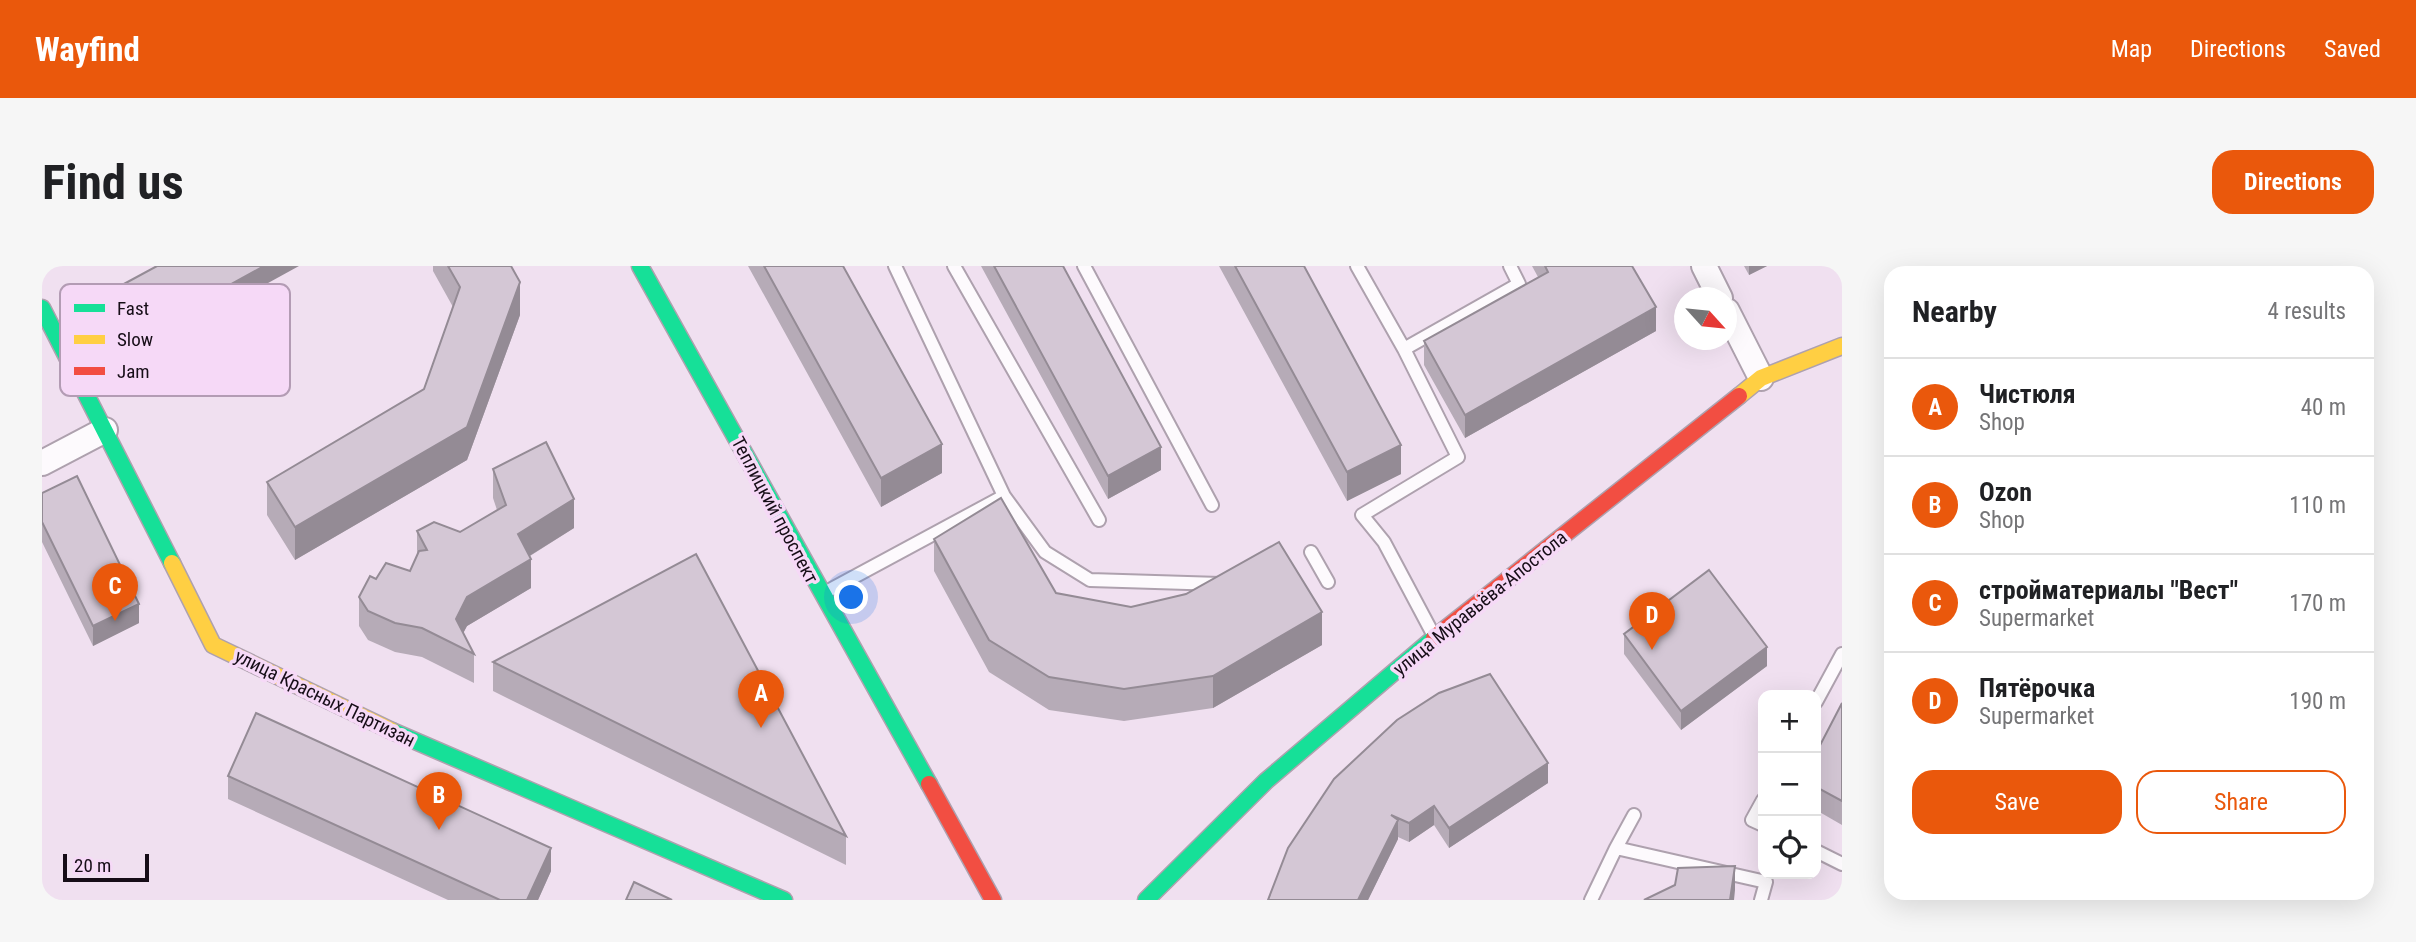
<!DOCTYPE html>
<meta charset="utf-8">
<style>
:root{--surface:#fff;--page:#f6f6f6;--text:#202124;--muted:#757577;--line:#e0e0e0;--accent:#ea580c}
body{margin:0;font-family:"Roboto Condensed",sans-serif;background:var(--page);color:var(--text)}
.controls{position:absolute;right:21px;bottom:21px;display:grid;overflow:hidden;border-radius:14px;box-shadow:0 7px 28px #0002}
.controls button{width:63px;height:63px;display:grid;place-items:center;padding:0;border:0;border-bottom:2px solid var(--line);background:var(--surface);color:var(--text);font:35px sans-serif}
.compass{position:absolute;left:1632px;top:21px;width:63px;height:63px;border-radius:50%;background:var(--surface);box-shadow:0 7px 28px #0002;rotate:117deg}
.scale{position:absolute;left:21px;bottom:18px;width:86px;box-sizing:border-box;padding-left:7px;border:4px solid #160d17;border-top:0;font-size:19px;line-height:24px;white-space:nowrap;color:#160d17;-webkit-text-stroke:5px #f6d9f7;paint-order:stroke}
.you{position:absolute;left:810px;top:332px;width:24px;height:24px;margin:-18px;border:5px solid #fff;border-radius:50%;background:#1a73e8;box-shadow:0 0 0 10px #1a73e833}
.badge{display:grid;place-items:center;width:46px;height:46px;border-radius:50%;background:var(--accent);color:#fff;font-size:23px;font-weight:700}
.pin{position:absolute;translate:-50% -58px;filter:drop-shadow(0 2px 4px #0008)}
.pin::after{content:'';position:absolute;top:37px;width:24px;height:21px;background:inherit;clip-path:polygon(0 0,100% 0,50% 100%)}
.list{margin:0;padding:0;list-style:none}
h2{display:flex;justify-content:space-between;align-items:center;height:91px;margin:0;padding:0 28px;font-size:30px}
h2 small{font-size:23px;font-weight:400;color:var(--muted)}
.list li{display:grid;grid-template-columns:46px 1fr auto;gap:21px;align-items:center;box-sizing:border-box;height:98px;padding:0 28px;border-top:2px solid var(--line)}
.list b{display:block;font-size:26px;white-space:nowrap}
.list p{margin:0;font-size:23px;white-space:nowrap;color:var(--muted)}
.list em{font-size:23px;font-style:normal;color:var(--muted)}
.actions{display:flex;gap:14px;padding:21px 28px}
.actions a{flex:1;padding:16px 0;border:2px solid var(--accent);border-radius:21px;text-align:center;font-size:24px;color:var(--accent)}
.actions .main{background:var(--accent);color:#fff}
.icon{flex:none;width:38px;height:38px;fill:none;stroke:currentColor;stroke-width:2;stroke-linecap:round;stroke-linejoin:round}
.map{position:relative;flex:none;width:1800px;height:634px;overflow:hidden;border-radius:21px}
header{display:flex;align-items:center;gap:42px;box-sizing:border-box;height:98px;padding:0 35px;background:var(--accent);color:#fff}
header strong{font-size:33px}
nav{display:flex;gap:38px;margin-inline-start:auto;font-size:24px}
.intro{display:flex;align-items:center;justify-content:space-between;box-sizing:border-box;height:168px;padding:0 42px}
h1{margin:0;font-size:49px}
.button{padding:18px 32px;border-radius:21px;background:var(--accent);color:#fff;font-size:24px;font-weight:700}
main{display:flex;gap:42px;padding:0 42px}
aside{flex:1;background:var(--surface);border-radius:21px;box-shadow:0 7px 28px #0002}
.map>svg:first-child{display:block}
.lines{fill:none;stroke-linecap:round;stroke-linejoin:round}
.lane-casing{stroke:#aea1ae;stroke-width:16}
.street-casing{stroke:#aea1ae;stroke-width:28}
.fast-casing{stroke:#aea1ae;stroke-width:19}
.slow-casing{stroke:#aea1ae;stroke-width:19}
.jam-casing{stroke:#aea1ae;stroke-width:19}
.lane{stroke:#fdfafd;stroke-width:12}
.street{stroke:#fdfafd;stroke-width:24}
.fast{stroke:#16e098;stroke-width:16}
.slow{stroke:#ffcf43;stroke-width:16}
.jam{stroke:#f24e42;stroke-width:16}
.wall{fill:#b6abb7}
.shaded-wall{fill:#948b95}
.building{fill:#d4c7d5;stroke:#948b95;stroke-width:2}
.labels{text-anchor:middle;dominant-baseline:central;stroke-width:7;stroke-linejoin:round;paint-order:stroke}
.street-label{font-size:19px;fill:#160d17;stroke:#f6d9f7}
.key{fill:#f6d9f7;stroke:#b39cb4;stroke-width:2}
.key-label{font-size:19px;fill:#160d17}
</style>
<header>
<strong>Wayfind</strong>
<nav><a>Map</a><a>Directions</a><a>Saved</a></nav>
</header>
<div class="intro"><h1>Find us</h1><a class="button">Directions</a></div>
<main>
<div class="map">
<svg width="1800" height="634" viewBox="0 0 1800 634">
<rect width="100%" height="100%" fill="#f0e0f0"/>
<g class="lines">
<g class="lane-casing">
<path id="lane" d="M853 0 962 230 1003 286 1048 314 1178 318
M912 0 1057 254
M1042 0 1170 239
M1315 0 1362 83 1416 191 1320 249 1342 276 1392 370
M1362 83 1477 18 1468 0
M1269 286 1286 316
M784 326 962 230
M1774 436 1800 388
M1721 534 1710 554 1721 559
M1574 582 1592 549
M1774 585 1800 598
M1549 634 1574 582 1724 616 1719 634"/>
</g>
<g class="street-casing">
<path id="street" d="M1662 0 1678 32
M1685 45 1719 112
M0 197 63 164"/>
</g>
<g class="fast-casing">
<path id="fast" d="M598 0 887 518
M0 42 130 297
M350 465 742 634
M1104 634 1224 515 1392 372"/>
</g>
<g class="slow-casing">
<path id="slow" d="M1697 130 1719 112 1800 80
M130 297 171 379 350 465"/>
</g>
<g class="jam-casing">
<path id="jam" d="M1392 372 1697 130
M887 518 951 634"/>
</g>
<use href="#lane" class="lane"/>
<use href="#street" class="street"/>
<use href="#fast" class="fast"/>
<use href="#slow" class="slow"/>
<use href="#jam" class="jam"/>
</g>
<path class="wall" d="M115 0 106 83 80 39V19Z
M391 0H469L478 49 425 194 253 294 225 249V216L382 123 411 41 391 5Z
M706 0H801L900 207 839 241Z
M939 0H1021L1119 204 1066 233Z
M1177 0H1262L1359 208 1305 235Z
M1490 0H1590L1614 65 1423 172 1382 99V75L1496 11Z
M1702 0H1725L1707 9Z
M451 203 532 262 488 290 489 322 425 360 421 367 432 388V417L380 391 353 386 326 374 317 360V331L334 313 368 305 375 291V265L418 266 455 244 451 232Z
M0 227 97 357 51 380 0 276Z
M892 273 1014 327 1280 379 1171 442 1082 455 1007 444 947 406 892 305Z
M1582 368 1725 400 1639 464 1582 388Z
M451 396 804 570V599L451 425Z
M1800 437V559L1774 544V487Z
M186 510 509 605 496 634H406L186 533Z
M1292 513 1506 517 1407 582 1392 559 1367 576 1356 571V573L1326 634H1226Z"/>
<path class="shaded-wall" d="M222 0H257L106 83V64Z
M1707 0H1725L1707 9Z
M478 16V49L425 194 253 294V261L425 161Z
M1614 41V65L1423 172V149Z
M900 178V207L839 241V212Z
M1359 179V208L1305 235V206Z
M1119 181V204L1066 233V210Z
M532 233V262L476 297V268Z
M489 293V322L425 360 415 379 414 353 425 331Z
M97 338V357L51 380V360Z
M1280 346V379L1171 442V410Z
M1725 381V400L1639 464V445Z
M1506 497V517L1407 582V562Z
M1392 540V559L1367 576V557Z
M1356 554V573L1326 634H1316Z
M509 582V605L496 634H485Z
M1693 600V624L1692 634H1688Z"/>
<path class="building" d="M115 0H222L106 64 80 19Z
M406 0H469L478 16 425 161 253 261 225 216 382 123 418 21Z
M722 0H801L900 178 839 212Z
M952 0H1021L1119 181 1066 210Z
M1193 0H1262L1359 179 1305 206Z
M1503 0H1590L1614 41 1423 149 1382 75 1506 6Z
M504 176 532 233 476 268 489 293 425 331 414 353 432 388 380 362 353 357 326 345 317 331 328 310 334 313 344 297 368 305 377 285 385 284 375 265 392 256 418 266 464 239 451 203Z
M35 210 97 338 51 360 0 256V227Z
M959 232 1014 327 1089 341 1144 328 1237 276 1280 346 1171 410 1082 423 1007 411 947 374 892 273Z
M654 288 804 570 451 396Z
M1667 304 1725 381 1639 445 1582 368Z
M1448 408 1506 497 1407 562 1392 540 1367 557 1349 549 1356 554 1316 634H1226L1246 582 1292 513 1355 454 1397 427Z
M1800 437V535L1774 521V487Z
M214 447 509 582 485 634H458L186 510Z
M1693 600 1688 634H1602L1633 619 1636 602Z
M592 616 630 634H584Z"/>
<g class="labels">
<g class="street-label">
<text transform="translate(733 244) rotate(62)">Теплицкий проспект</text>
<text transform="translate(1438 337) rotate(-39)">улица Муравьёва-Апостола</text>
<text transform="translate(283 432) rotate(26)">улица Красных Партизан</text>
</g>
</g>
<rect x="18" y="18" width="230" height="112" rx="10" class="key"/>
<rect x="32" y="38" width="31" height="8" fill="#16e098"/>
<rect x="32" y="69" width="31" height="9" fill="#ffcf43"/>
<rect x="32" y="101" width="31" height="8" fill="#f24e42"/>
<g class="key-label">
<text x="75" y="49">Fast</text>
<text x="75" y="80">Slow</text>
<text x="75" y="112">Jam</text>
</g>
</svg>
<div class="controls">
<button>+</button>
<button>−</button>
<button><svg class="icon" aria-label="locate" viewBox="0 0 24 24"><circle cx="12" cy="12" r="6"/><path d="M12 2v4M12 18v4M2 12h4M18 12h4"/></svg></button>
</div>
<svg class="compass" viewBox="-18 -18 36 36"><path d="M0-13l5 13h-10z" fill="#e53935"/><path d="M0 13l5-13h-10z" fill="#757577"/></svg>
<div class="scale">20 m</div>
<div class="you"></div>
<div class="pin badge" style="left:719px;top:462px">A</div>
<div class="pin badge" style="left:397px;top:564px">B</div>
<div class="pin badge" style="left:73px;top:355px">C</div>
<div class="pin badge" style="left:1610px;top:384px">D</div>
</div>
<aside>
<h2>Nearby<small>4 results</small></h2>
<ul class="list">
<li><span class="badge">A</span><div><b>Чистюля</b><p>Shop</p></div><em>40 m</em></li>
<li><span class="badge">B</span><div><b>Ozon</b><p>Shop</p></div><em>110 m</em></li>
<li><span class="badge">C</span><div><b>стройматериалы &quot;Вест&quot;</b><p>Supermarket</p></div><em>170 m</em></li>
<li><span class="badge">D</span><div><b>Пятёрочка</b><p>Supermarket</p></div><em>190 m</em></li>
</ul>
<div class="actions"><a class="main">Save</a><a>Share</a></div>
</aside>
</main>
